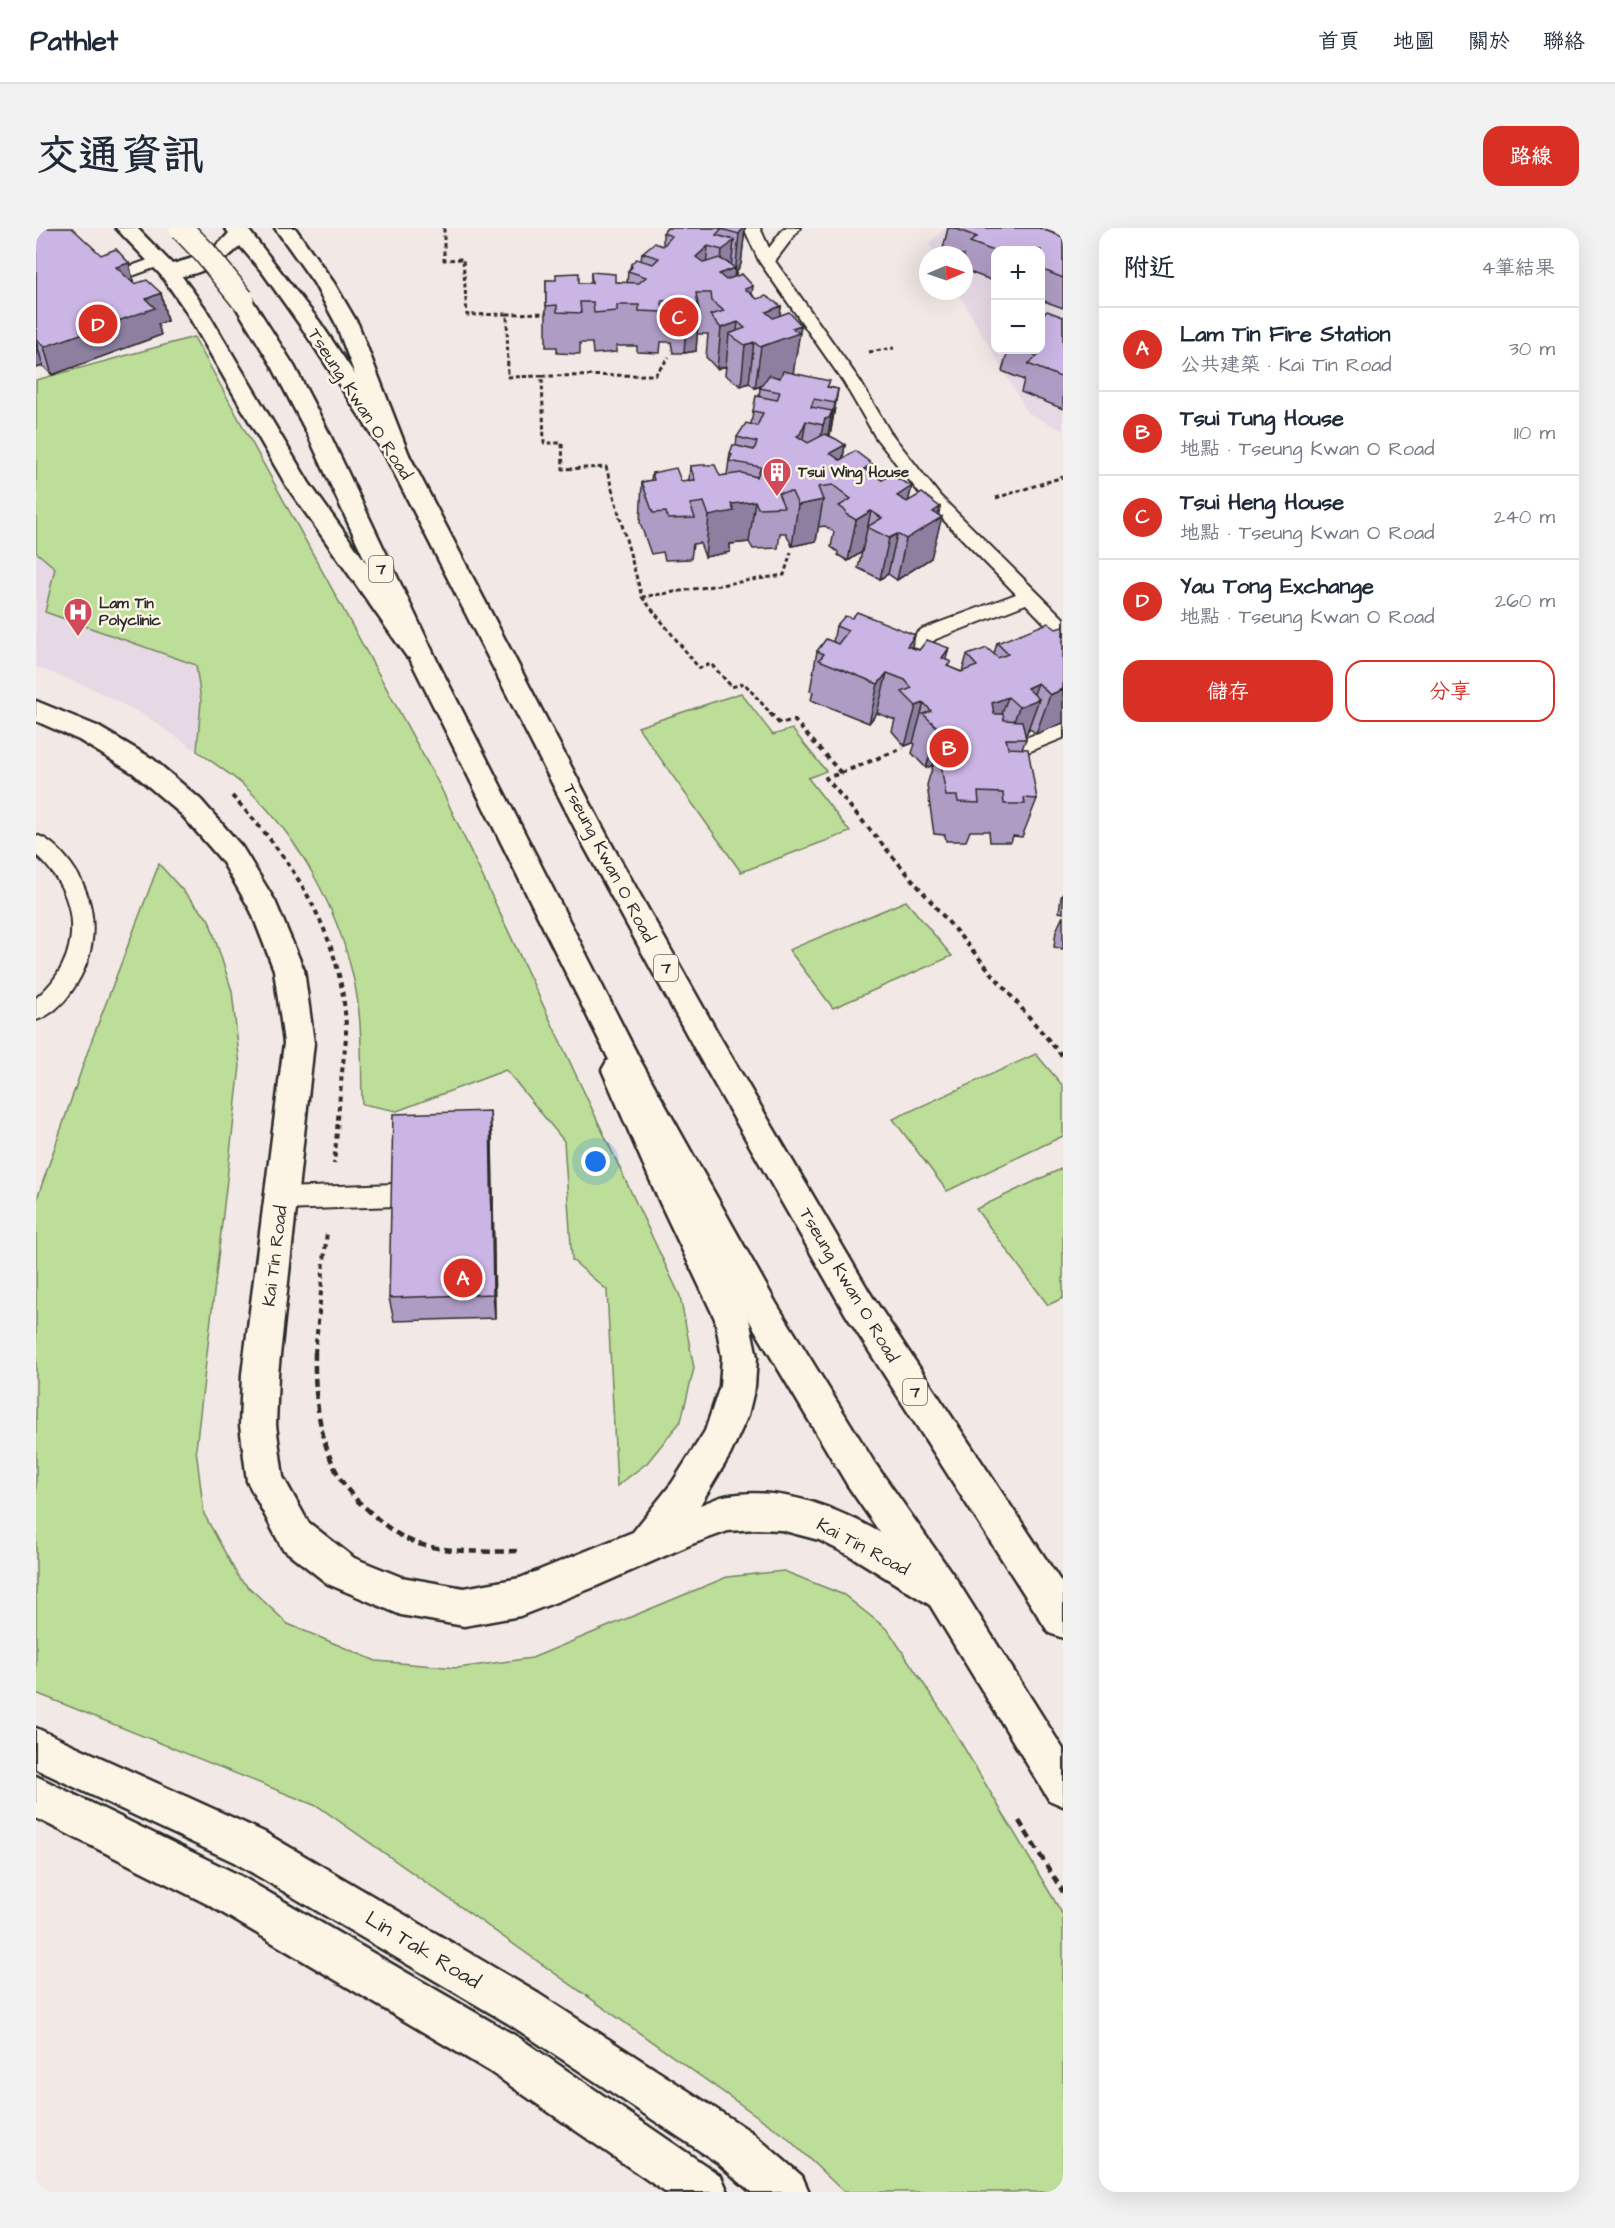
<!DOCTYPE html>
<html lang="zh-TW">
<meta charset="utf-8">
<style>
:root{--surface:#fff;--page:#f2f2f3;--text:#1f2937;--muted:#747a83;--line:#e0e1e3;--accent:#d93025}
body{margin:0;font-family:"Architects Daughter","LXGW WenKai TC",sans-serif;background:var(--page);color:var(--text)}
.controls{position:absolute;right:18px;top:18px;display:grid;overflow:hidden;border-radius:12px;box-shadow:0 6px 24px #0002}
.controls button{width:54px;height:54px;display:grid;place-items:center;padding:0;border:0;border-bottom:2px solid var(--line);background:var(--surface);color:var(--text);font:30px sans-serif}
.compass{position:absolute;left:883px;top:18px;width:54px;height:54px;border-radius:50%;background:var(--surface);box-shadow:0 6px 24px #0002;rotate:88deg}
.you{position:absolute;left:560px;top:934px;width:21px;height:21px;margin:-15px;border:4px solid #fff;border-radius:50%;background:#1a73e8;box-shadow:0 0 0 9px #1a73e833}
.badge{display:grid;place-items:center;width:39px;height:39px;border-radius:50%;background:var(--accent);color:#fff;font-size:20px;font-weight:700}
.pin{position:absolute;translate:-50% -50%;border:3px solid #fff;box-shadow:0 2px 6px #0006}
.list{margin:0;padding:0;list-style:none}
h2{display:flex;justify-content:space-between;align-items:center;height:78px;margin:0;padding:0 24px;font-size:26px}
h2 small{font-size:20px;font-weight:400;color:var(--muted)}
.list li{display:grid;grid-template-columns:39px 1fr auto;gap:18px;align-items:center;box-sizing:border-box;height:84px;padding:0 24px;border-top:2px solid var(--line)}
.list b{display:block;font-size:22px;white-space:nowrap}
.list p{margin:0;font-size:20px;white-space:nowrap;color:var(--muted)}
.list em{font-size:20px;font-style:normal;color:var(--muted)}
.actions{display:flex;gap:12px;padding:18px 24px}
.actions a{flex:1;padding:14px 0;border:2px solid var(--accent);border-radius:18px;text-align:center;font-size:21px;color:var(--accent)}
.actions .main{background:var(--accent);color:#fff}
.map{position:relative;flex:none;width:1027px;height:1964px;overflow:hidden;border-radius:18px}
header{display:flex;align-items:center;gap:36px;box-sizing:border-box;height:84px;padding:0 30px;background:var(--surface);border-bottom:2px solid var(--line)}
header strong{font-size:28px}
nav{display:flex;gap:33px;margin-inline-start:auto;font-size:21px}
.intro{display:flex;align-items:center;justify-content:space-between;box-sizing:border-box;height:144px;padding:0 36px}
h1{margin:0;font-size:42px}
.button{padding:15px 27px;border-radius:18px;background:var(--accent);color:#fff;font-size:21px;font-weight:700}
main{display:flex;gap:36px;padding:0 36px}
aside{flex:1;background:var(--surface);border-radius:18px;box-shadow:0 6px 24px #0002}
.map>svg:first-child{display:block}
.built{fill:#e6d9e5;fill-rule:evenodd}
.green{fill:#bcde98;stroke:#748462;stroke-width:1.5}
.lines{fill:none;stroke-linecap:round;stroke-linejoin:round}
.service-casing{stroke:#2b2b2b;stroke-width:4}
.tertiary-casing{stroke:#2b2b2b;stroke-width:5}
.primary-casing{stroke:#2b2b2b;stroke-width:5}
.trunk-casing{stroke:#2b2b2b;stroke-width:5}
.motorway-casing{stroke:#2b2b2b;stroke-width:5}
.path-far2{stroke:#2b2b2b;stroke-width:3;stroke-dasharray:4.5 3;stroke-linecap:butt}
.path-far1{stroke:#2b2b2b;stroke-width:4;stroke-dasharray:5 4.5;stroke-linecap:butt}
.path{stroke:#2b2b2b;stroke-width:4.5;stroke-dasharray:8 5;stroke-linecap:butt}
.service{fill:#fcf5e5;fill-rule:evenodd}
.tertiary{fill:#fcf5e5;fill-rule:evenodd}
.primary{fill:#fcf5e5;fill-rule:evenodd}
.trunk{fill:#fcf5e5;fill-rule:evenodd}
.motorway{fill:#fcf5e5;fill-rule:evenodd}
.trunk-bridge-casing{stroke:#2b2b2b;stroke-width:26;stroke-linecap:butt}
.trunk-bridge{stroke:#fcf5e5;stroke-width:23}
.wall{fill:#af9cc4;stroke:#2b2b2b;stroke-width:1.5}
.shaded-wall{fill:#8e7fa0;stroke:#2b2b2b;stroke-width:1.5}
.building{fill:#cbb5e4;stroke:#2b2b2b;stroke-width:1.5}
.labels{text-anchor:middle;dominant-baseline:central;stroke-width:5;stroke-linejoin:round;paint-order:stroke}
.far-poi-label{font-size:15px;font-weight:bold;fill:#2b2b2b;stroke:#fcf5e5;text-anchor:start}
.shield{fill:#fcf5e5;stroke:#6a6863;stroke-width:1.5}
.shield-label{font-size:16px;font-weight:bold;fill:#2b2b2b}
.street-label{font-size:18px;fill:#2b2b2b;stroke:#fcf5e5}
.near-street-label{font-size:21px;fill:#2b2b2b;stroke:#fcf5e5}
</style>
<header>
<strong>Pathlet</strong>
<nav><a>首頁</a><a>地圖</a><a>關於</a><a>聯絡</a></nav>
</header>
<div class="intro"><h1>交通資訊</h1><a class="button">路線</a></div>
<main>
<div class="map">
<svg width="1027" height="1964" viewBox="0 0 1027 1964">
<rect width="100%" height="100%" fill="#f2e8e5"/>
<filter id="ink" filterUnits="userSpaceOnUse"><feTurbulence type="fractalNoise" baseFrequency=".0167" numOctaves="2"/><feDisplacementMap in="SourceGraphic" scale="12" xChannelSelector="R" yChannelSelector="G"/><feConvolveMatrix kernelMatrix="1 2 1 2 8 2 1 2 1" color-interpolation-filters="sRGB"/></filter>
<g filter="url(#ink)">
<path class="built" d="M910 0H1027V203L992 185 921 63H928V27H900L893 15ZM960 22H1005V122H960Z
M0 324 19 340 10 384 160 437 165 473 161 523 110 488 55 460 0 439Z"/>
<path class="green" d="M158 109 404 558 644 1068 658 1140 645 1193 611 1235 581 1258 571 1062 536 1032 528 913 470 842 361 883 326 876C325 834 327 785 316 744 299 675 259 603 206 556 192 544 176 534 161 523L165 473 160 437 9 384 19 340 0 324V152Z
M705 465 737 507 756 501 790 543 772 550 814 604 705 644 602 499Z
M123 636 173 692 196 763 204 838 160 1221 168 1286 203 1350 252 1396 340 1433 421 1440 496 1430 691 1349 748 1343 808 1367 852 1402 911 1491 1027 1687V1964H808L748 1907 283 1579 0 1465V974L54 817Z
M870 673 916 728 797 780 753 722Z
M1000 826 1027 858V908L911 963 857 891Z
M1027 940V1070L1012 1077 940 981Z"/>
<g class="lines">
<g class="service-casing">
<path id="service" d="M708 0H724L733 20 748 0H764L739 33 824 153 854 204 904 268 1027 390V409L1020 407 990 376 900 411 889 420 888 427 889 433 904 448 901 453C885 458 871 442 868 427 869 415 877 408 886 401L980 366 892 276 840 210 807 153 723 33Z
M123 28 129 30 131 33 129 36 74 56 66 51 68 48Z
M1027 495V510L977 530 970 528 967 523 970 518Z
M0 607C14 611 26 624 35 636 64 676 64 724 35 764 27 776 14 788 0 792V770C48 731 46 667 0 627Z
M360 956 369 959 373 967 369 975 360 978 246 982 237 979 233 971 237 963 246 960Z"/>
</g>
<g class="tertiary-casing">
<path id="tertiary" d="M0 473 61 498 117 531 165 572 206 619 239 673 268 742 278 815 242 1146 240 1197 247 1249 272 1294 318 1330 365 1349 428 1360 484 1350 597 1304 636 1255 669 1203 684 1158 686 1129 679 1091 625 977 566 842 571 833 582 829 593 833 598 842 658 977 713 1091 721 1129 719 1158 712 1187 694 1227 664 1277C673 1274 684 1268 694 1267 779 1255 852 1309 920 1351L926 1364 920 1377 907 1383 894 1377 813 1327 783 1312 745 1302 720 1301 692 1303 656 1316 556 1360 484 1388 428 1398 365 1387 292 1356 246 1320 211 1253 204 1197 206 1146 248 815 238 742 215 683 186 633 145 586 97 545 43 512 0 493Z
M0 1500 228 1604 503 1766 714 1903 766 1948 773 1964H715L682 1935 473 1796 198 1634 0 1541Z
M0 1548 203 1647 485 1811 685 1948 692 1964H629L453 1843 173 1677 0 1590Z"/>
</g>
<g class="primary-casing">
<path id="primary" d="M80 0H101L139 39 169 80 273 255 389 417 393 423 389 429 380 432 371 429 250 257 148 80 125 47Z"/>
</g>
<g class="trunk-casing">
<path id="trunk" d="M189 0H211L283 93 373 227 576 617 684 809 834 1065 1027 1357V1410L1013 1405 810 1087 662 827 548 618 349 227 266 100 227 45 204 18C186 37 151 54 125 47L122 43 125 39C151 32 175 28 193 5Z
M206 65 213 67 258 138 294 207 403 437 604 832 740 1075 838 1234 920 1351 1027 1521V1578L1013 1572 894 1377 812 1258 716 1097 582 850 377 437 272 207 236 138 195 71 199 67Z"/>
</g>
<g class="motorway-casing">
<path id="motorway" d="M239 0H259L298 55 322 96 373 227 369 232 361 234 353 232 349 227 300 96 278 55Z"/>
</g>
<path class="path-far2" d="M408 0V32L427 31 431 87 471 86 472 149 506 148 508 215H526L527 241 570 239 606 369 748 347 755 324
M471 86 512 85
M833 124 858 120
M506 148 619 147 633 129
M960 270 1027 249
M606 369 663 440 675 436 696 459 708 455 736 487"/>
<path class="path-far1" d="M734 485 744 496 758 492 805 545 790 550 1027 829
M805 545 867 520
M196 568C258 632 309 712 310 804 310 818 307 832 306 845 303 875 301 906 298 936
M279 1125 291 1003"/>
<path class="path" d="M279 1124C278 1171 284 1231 317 1268 322 1274 328 1278 334 1284 348 1297 364 1310 383 1316 415 1325 451 1324 484 1323
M983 1593 1027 1664"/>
<use href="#service" class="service"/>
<use href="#tertiary" class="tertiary"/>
<use href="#primary" class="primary"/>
<use href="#trunk" class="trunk"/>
<use href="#motorway" class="motorway"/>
<g class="trunk-bridge-casing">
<path id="trunk-bridge" d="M145 0 169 25 206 71"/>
</g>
<use href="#trunk-bridge" class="trunk-bridge"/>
</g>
<path class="wall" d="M0 0 65 27 93 35 98 56 125 65 131 93 122 96 125 107 16 147 7 138 0 140Z
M631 0H709L705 36 698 49 721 71 745 78 744 88 765 97 757 145 793 159 802 161 794 208 809 217 807 230 836 236 835 245 846 252 876 258 872 274 904 279 895 330 861 352 852 346 844 351 822 340 826 324 812 333 802 327V324L795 319 798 304 789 298 782 299 780 313 756 318 750 305H744L742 320 717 321 713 314 694 316V324L669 329 664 315 657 316 655 331 629 332 627 324 615 326 604 295 606 254 615 252 616 245 645 253 653 252 654 238 684 248 691 247 694 225 700 218 701 209 715 196 717 183 723 169 724 160 726 158 719 160 713 155 705 158 689 147 690 138 681 141 670 129 672 106H661L660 123 648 125H637L635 114H625L624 125 601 124V118H580V124L557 126 556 115H544V126L521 125V119H510V52L543 55H555V44L579 54 591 55 592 43 594 40 595 36 605 33 606 25 627 18V5Z
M912 0H1003L1027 9V80L1005 72V22H960V54L928 42 929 34H928V27H911L906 25Z
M1027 89V181L985 164 988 152 966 143 972 122H1005Z
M816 390 879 407 876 419 910 432 913 439 926 444 931 427 958 426 961 415 1027 400V495L1000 506 993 500 989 509 990 511 986 521 1001 571 986 609 977 608 975 614H954L953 603H934L930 613H910L909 607 898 606 891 557 897 537 890 540 876 525 879 516 877 515 869 518 856 503 859 492 841 485 833 495 775 472 777 464 774 463 781 423 797 414 800 398Z
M1027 665V685L1023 684 1025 669Z
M1027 688V721L1018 719 1020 703Z
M456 911 459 1090 358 1093 353 1070Z"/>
<path class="shaded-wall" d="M707 0H709L705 36 699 47 703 6Z
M698 12 695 41 699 40 695 81 683 46 684 45 686 22Z
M672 18 668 59 660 29Z
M93 35 99 62 80 39Z
M717 58 712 99 709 61Z
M125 65 131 93 122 96 125 107 16 147 8 119 110 71Z
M745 78 741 113 756 100 765 97 757 146 719 160 730 84Z
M663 82 660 123 648 125 651 84Z
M702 94 700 111 693 106 690 138 681 141 685 100Z
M0 113 7 138 0 140Z
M718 114 713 155 705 158 709 117Z
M802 161 795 202 792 217 799 175Z
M796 183 789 224 780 238 787 197 789 191Z
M770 193 763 234 761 208Z
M809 217 802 258 794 225Z
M836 236 828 277V241Z
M876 258 866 299 861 268Z
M787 272 780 313 756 318 762 277Z
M719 273 713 314 694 316V324L669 329 673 288 695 276Z
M904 279 901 293 906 289 895 330 861 352 870 311 897 284Z
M835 283 826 324 812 333 820 292Z
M861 306 852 346 844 351 853 310Z
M879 407 868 447 871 418Z
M913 420 902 460 906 430Z
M851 445 841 485 833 495 842 456Z
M1002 455 995 474 1003 471 989 510 972 511 983 479 991 460Z
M1027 461V495L1000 506 1014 467Z
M972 469 958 508 956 475Z
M888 475 877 515 869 518 880 478Z
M911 497 903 524 902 518 897 537 890 540 902 500Z
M454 883 456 911 459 1090 457 1066Z"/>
<path class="building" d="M0 0H36L65 27 80 21 93 35 80 39 98 56 111 52 125 65 110 71 119 80 8 119 0 111V13L1 12 0 8Z
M631 0H707L703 6 685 1 680 7 698 12 693 17 686 22 672 18 660 29 668 35 683 30 692 35 699 40 683 46 690 52 706 46 717 58 709 61 721 71 730 68 745 78 730 84 737 90 753 84 765 97 756 100 763 105 724 119 718 114 709 117 693 106 709 100 702 94 685 100 674 87 688 83 676 73 675 65H660L663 82 651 84H640L638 73H626L627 84 603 83V77H581V83L558 85 557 74H544L545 85 521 84V77L510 78V52H520V46L543 45V55H556L555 44 579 46V54L603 55 610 49 592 43 596 39 595 36 600 31 617 36 623 30 606 25 618 15 627 18 636 8 627 5Z
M918 0H1003L1027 9V50L1005 41V22H960V24L934 14 941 9Z
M1011 83 1027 89V150L992 136 1002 128 987 122H1005V88Z
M747 143 794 153 791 159 802 161 799 175 778 171 775 179 796 183 793 190 789 191 787 197 770 193 764 206 761 208 772 215 789 206 800 211 809 217 794 225 804 232 819 223 836 236 828 241 846 252 854 247 876 258 861 268 871 274 886 265 904 279 897 284 906 289 870 311 861 306 853 310 831 299 846 290 835 283 820 292 810 286V283L803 278 815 271 797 257 782 259 787 272 762 277 756 264 742 265 748 279 722 280 719 273 695 276 698 283 673 288 668 274 654 276 659 290 632 291 630 284 617 285 606 254 618 252 616 245 640 240 645 253 659 252 654 238 666 237H679L684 248 706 245 721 249 725 239 693 233 696 227 694 225 697 217 718 222 721 214 701 209 710 195 721 198 727 185 717 183 720 168 741 172 744 164 724 160 733 147 744 150Z
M821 384 879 407 871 418 883 422 891 412 913 420 906 430 915 434 911 438 925 444 941 438 931 427 951 420 962 430 972 426 961 415 1012 395 1020 401 1026 399 1027 400V461L1014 467 1002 455 991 460 1003 471 983 479 972 469 956 475 958 486H967L968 492 986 493 990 511H970L972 520 992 521 1001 571 988 570 989 576H968L967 565 942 564 943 575 922 574 921 568H910L902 518 922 519 920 506 911 497 902 500 887 486 895 483 888 475 880 478 866 464 876 460 869 452 851 445 842 456 783 432 788 426 781 423 790 411 802 416 812 403 800 398 809 388 816 390Z
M454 883 457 1066 353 1070 357 886Z"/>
</g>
<defs>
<g id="building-pin" transform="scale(1.5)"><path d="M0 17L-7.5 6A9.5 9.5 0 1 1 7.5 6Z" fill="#d1495b" stroke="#fcf5e5"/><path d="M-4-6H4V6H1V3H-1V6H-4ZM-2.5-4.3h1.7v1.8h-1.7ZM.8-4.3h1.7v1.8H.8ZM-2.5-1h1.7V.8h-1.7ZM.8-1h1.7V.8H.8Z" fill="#fff"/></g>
<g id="hospital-pin" transform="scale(1.5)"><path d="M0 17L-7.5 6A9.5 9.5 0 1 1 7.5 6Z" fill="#d1495b" stroke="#fcf5e5"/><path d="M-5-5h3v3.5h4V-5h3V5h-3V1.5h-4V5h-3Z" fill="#fff"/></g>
</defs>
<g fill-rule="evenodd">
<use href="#building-pin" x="741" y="244"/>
<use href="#hospital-pin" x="42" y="384"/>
</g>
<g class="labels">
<g class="far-poi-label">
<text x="762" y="244">Tsui Wing House</text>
<text x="63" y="375">Lam Tin<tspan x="63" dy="17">Polyclinic</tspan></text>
</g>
<g class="shield">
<rect x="333" y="328" width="24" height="26" rx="4.5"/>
<rect x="618" y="727" width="24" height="26" rx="4.5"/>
<rect x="867" y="1151" width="24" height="26" rx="4.5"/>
</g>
<g class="shield-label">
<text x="345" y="341">7</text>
<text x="630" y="740">7</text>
<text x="879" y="1164">7</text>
</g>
<g class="street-label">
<text transform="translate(324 176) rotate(57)">Tseung Kwan O Road</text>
<text transform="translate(573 635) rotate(62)">Tseung Kwan O Road</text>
<text transform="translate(239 1028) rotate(-83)">Kai Tin Road</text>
<text transform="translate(813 1057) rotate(59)">Tseung Kwan O Road</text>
<text transform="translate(827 1319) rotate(28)">Kai Tin Road</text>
</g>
<g class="near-street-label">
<text transform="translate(387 1722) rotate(31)">Lin Tak Road</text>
</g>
</g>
</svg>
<div class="controls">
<button>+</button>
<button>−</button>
</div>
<svg class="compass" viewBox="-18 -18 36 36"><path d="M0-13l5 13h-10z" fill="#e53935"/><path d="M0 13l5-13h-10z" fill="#747a83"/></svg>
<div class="you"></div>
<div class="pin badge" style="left:427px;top:1050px">A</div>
<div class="pin badge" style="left:913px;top:520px">B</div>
<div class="pin badge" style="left:643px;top:89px">C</div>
<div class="pin badge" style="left:62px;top:96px">D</div>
</div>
<aside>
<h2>附近<small>4筆結果</small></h2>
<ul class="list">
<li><span class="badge">A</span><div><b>Lam Tin Fire Station</b><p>公共建築 · Kai Tin Road</p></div><em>30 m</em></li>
<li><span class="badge">B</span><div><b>Tsui Tung House</b><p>地點 · Tseung Kwan O Road</p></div><em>110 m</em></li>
<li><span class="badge">C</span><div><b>Tsui Heng House</b><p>地點 · Tseung Kwan O Road</p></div><em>240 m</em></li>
<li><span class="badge">D</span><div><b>Yau Tong Exchange</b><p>地點 · Tseung Kwan O Road</p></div><em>260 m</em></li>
</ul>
<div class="actions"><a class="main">儲存</a><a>分享</a></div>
</aside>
</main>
